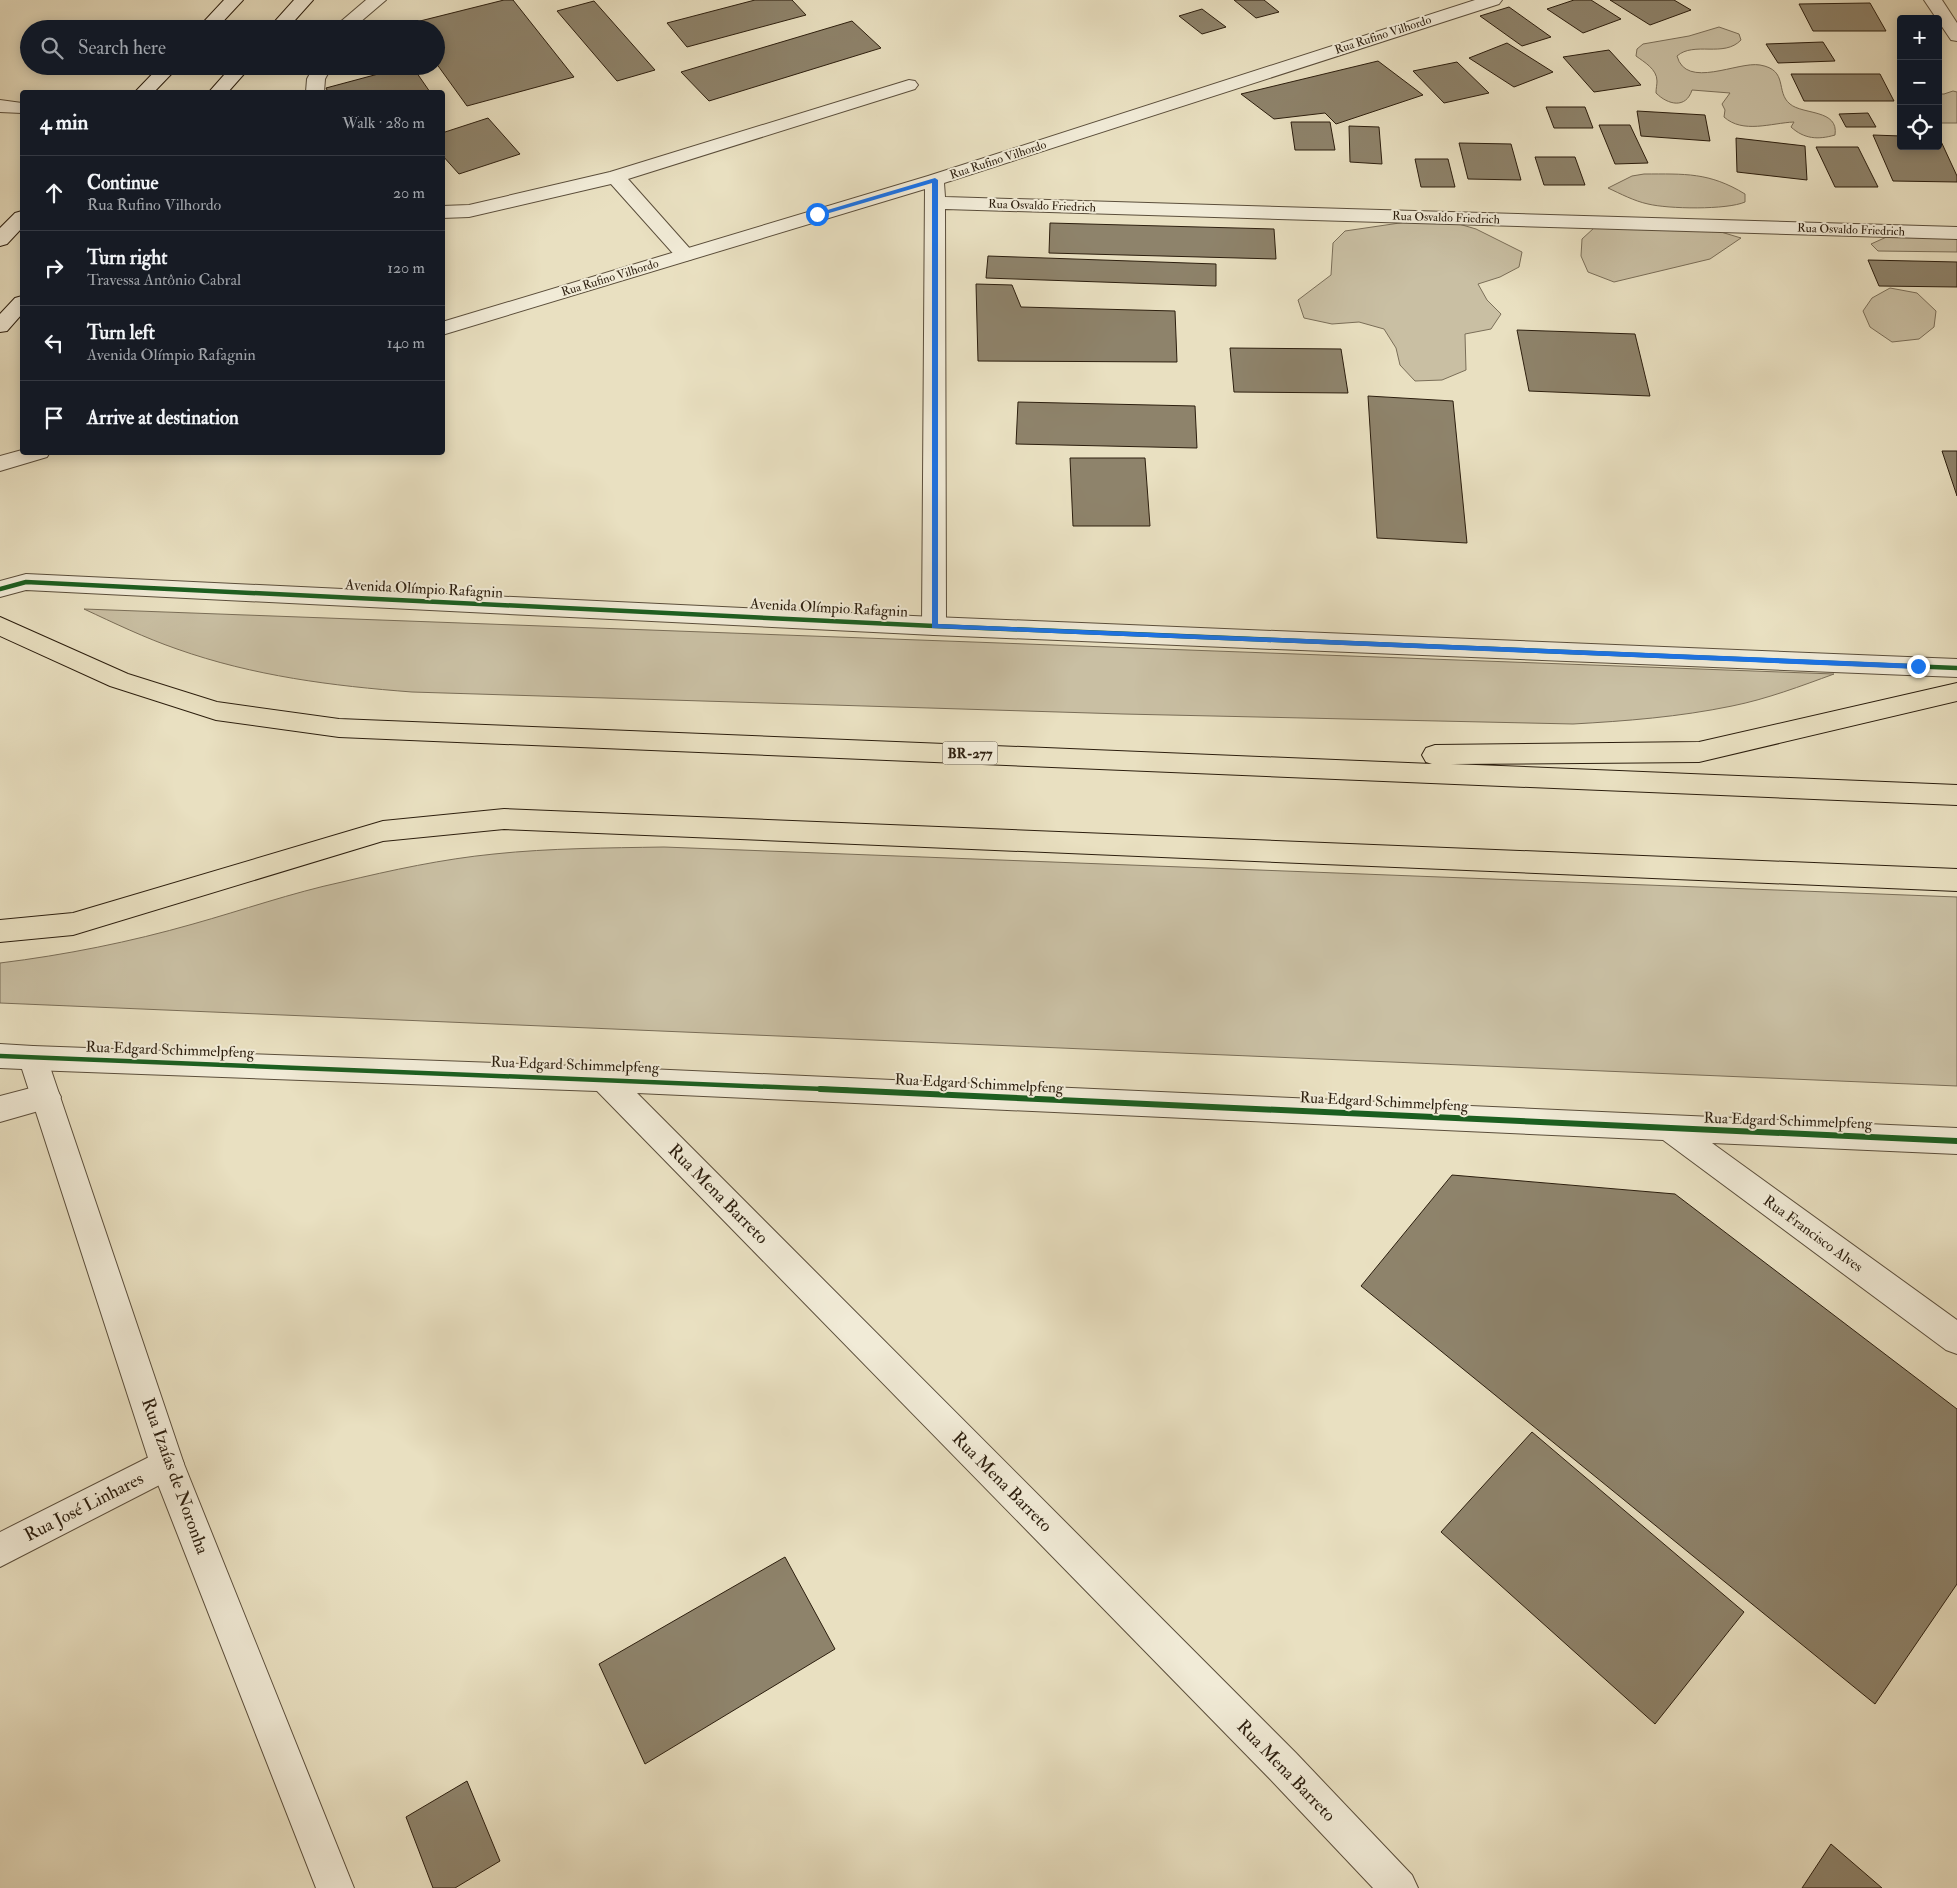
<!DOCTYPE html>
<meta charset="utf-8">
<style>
:root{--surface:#171b24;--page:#20242c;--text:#f1f3f6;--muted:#9ea1a6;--line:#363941}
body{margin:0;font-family:"IM FELL Double Pica",serif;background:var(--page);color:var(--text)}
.controls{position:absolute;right:15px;top:15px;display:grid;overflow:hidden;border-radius:5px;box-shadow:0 2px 12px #0003}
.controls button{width:45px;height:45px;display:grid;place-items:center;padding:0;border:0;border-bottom:1px solid var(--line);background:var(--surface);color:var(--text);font:25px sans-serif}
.stop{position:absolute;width:15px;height:15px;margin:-11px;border:4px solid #1a73e8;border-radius:50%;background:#fff}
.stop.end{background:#1a73e8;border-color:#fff;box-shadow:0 1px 5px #0008}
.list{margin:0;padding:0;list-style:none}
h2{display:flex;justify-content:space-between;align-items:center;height:65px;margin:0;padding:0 20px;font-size:21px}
h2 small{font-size:16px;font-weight:400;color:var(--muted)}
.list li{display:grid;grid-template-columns:32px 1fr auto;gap:15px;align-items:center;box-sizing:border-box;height:75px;padding:0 20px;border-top:1px solid var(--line)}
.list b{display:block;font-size:19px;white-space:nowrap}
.list p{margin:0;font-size:16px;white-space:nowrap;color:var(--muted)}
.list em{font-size:16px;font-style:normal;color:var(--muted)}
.icon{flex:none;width:28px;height:28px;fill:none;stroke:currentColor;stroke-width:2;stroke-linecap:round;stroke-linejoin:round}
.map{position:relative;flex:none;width:1957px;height:1888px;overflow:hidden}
.search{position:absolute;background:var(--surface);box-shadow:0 2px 12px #0003;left:20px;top:20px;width:425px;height:55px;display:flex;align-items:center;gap:12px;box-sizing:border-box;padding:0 18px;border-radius:28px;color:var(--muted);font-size:19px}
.panel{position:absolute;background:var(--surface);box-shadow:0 2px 12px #0003;left:20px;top:90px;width:425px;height:365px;border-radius:5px}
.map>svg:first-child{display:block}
.green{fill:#c9bfa3;stroke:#7a6e58}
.building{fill:#8e836b;stroke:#2c1e0e}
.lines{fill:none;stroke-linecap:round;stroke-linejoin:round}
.service-casing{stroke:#5b4e3b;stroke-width:2}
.minor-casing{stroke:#5b4e3b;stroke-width:2}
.tertiary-casing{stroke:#5b4e3b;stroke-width:2}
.secondary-casing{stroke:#2c1e0e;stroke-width:2}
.trunk-casing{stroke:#2c1e0e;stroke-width:2}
.service{fill:#f1ebd7;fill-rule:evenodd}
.minor{fill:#f1ebd7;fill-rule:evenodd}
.tertiary{fill:#f1ebd7;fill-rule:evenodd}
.secondary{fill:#f1ebd7;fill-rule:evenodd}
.trunk{fill:#e9e0c1;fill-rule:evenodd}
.cycleway-far1-casing{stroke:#f1ebd7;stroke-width:8}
.cycleway-casing{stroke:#f1ebd7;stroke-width:9}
.cycleway-far1{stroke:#1b5e20;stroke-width:4.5}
.cycleway{stroke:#1b5e20;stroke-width:6}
.route{fill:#1a73e8}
.labels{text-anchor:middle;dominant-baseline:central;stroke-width:4;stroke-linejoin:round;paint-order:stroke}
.far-street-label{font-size:12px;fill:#2c1e0e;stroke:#f1ebd7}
.shield{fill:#f1ebd7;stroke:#675c4a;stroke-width:1}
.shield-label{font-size:14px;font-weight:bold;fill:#2c1e0e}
.street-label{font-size:15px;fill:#2c1e0e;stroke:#f1ebd7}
.near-street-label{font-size:18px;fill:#2c1e0e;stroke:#f1ebd7}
</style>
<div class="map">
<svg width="1957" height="1888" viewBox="0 0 1957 1888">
<rect width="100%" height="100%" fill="#e9e0c1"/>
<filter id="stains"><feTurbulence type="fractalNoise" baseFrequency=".004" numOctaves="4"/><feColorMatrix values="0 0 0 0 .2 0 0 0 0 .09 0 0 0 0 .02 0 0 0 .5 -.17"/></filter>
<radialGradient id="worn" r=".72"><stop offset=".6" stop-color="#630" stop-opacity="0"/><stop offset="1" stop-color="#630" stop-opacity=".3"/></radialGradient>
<path class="green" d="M1719 27 1739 34 1741 40C1724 58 1694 41 1677 56 1686 90 1738 61 1760 65 1789 70 1775 92 1790 104 1803 115 1839 109 1835 135 1818 140 1804 139 1791 127L1794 122C1771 123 1743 134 1724 117L1725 110 1722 104 1730 93 1692 90C1686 109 1668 105 1656 93 1656 88 1657 85 1657 81 1657 69 1644 62 1636 56L1637 49 1643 44 1689 36Z
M1953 91 1957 92V123H1938V94H1944Z
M1644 174C1685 174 1709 172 1745 194V202C1727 210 1668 209 1648 204 1634 201 1621 194 1608 188L1632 176Z
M1420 220 1452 222 1476 229 1522 252 1519 267 1500 277 1478 284 1487 300 1501 314 1491 329 1465 334 1466 370 1442 380 1415 381 1400 365 1396 348 1384 329 1359 322 1332 324 1304 318 1298 300 1331 275 1333 243 1345 231Z
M1691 223 1741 238 1710 259 1614 282 1588 272 1581 256 1582 239 1594 228Z
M1957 229V252L1878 251 1871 244 1891 235Z
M1890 288 1917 293 1936 311 1934 327 1919 339 1892 342 1870 327 1863 311 1872 298Z
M84 609 1834 674C1801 686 1767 699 1732 706 1679 717 1626 721 1573 724L1123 714 412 692C333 686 253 676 177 649 145 638 114 623 84 609Z
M664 847 1957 897V1086L0 1003V963C65 955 130 942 193 924 243 910 291 893 342 882 392 870 443 859 494 854 551 848 607 848 664 847Z"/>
<path class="building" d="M504 0H513L574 77 467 106 436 63V29H412L408 24Z
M755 0H792L806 15 687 47 667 23Z
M1234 0H1264L1279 12 1256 18Z
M1574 0H1591L1621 19 1583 33 1547 9Z
M1610 0H1674L1691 10 1650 25Z
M594 1 655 70 617 81 557 11Z
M1870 3 1886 31H1813L1799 4Z
M1509 7 1551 37 1522 46 1480 16Z
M1202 9 1226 27 1202 34 1179 16Z
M852 21 881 48 709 101 681 72Z
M1823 42 1835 61 1778 63 1766 44Z
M1507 43 1553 72 1514 87 1469 58Z
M1609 50 1641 85 1594 92 1563 57Z
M1378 61 1423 95 1336 124 1325 113 1274 119 1241 94Z
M1457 62 1489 93 1444 103 1413 71Z
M408 66H412L430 92H328L326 88Z
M1791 74H1880L1894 101H1804Z
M1546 107H1585L1593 128H1554Z
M1637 111 1705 115 1710 141 1641 136Z
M1868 113 1876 127H1846L1839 114Z
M488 118 520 154 459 174 442 155V133Z
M1291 122H1330L1335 150H1295Z
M1599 125H1630L1648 163 1615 164Z
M1349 126 1379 127 1382 164 1350 162Z
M1873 135 1901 136V146H1938L1939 137 1957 176V182L1893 181Z
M1736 138 1805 146 1807 180 1737 172Z
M1459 143 1511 144 1521 180 1468 179Z
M1816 147H1858L1878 187H1835Z
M1535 157H1575L1585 185H1544Z
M1415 159H1448L1455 187H1421Z
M1050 223 1274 229 1276 259 1049 253Z
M988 256 1216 264V286L986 278Z
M1868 260 1957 262V287L1879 286Z
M976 284 1012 285 1021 307 1175 311 1177 362 978 361Z
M1517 330 1635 334 1650 396 1529 391Z
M1230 348 1341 349 1348 393 1234 392Z
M1368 396 1453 401 1467 543 1377 538Z
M1018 402 1195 406 1197 448 1016 444Z
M1942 451H1957V496Z
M1070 458H1145L1150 526H1073Z
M1452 1175 1675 1194 1957 1409V1584L1875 1704 1361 1286Z
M1532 1432 1744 1612 1655 1724 1441 1532Z
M785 1557 835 1649 645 1764 599 1664Z
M467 1781 500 1861 455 1888H433L406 1817Z
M1831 1844 1882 1888H1802Z"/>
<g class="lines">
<g class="service-casing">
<path id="service" d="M366 0H386L352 29H332Z
M314 66H332L325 79 324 92H306L307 79Z
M909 80 915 81 918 85 915 89 628 179 692 251 695 255 692 259 685 261 678 259 611 184 469 217 442 218V206L469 205 610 172Z
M46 1084 56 1088 61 1097 56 1106 0 1122V1096Z"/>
</g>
<g class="minor-casing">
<path id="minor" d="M1475 0H1502L1499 4 944 183 945 197 1957 227V239L945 209 946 626 943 632 934 635 925 632 922 626 925 189 442 335V322L928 176Z
M1924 0H1942L1957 23V41L1951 40Z
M0 100 22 103V113L0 112Z
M22 450V452H50L47 457 0 471V456Z
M33 1046 604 1067 1957 1128V1154L1712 1143 1957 1320V1354L1946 1350 1663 1140 637 1093 1296 1753 1412 1875 1418 1888H1373L1270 1779 597 1091 33 1070 23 1067 19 1058 23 1049Z
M167 1448 179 1453 184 1464 179 1475 0 1567V1532Z"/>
</g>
<g class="tertiary-casing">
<path id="tertiary" d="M26 574 934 617 1957 659V677L934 635 26 590 0 597V581Z
M0 1044 33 1046 43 1049 47 1058 184 1464 354 1888H316L150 1464 22 1069 0 1068Z"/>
</g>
<g class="secondary-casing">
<path id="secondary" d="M224 0H243L216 29H197Z
M294 0H313L287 29H268Z
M160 66H179L154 92H135Z
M232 66H251L228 92H209Z
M22 211V228L7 244 0 246V228L15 213Z
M22 296V314L7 331 0 332V314L15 298Z"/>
</g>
<g class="trunk-casing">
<path id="trunk" d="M0 617 128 674 217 702 339 719 1432 764 1426 762 1422 755 1426 748 1435 745 1699 742 1957 683V701L1699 762 1451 764 1957 785V805L339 737 216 720 110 686 0 636Z
M504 809 1957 869V891L504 829 383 841 73 935 0 942V920L73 913 383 821Z"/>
</g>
<use href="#service" class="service"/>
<use href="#minor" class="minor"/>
<use href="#tertiary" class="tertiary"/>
<use href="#secondary" class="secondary"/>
<use href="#trunk" class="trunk"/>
<g class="cycleway-far1-casing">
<path id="cycleway-far1" d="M0 589 26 582 934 626 1957 668
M0 1056 848 1090"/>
</g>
<g class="cycleway-casing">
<path id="cycleway" d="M820 1089 1957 1141"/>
</g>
<use href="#cycleway-far1" class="cycleway-far1"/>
<use href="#cycleway" class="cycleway"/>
</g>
<path class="route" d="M935 178 938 180V624L1918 664 1921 666 1918 669 932 628V183L819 216 814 214Z"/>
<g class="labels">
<g class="far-street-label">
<text transform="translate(1383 35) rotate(-18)">Rua Rufino Vilhordo</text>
<text transform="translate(998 160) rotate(-18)">Rua Rufino Vilhordo</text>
<text transform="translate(1042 206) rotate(2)">Rua Osvaldo Friedrich</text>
<text transform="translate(1446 218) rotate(2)">Rua Osvaldo Friedrich</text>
<text transform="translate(1851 230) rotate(2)">Rua Osvaldo Friedrich</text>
<text transform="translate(610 278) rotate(-17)">Rua Rufino Vilhordo</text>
</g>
<rect class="shield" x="942.5" y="741.5" width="55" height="23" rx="4"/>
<g class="shield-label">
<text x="970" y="753">BR-277</text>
</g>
<g class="street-label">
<text transform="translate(424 589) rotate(3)">Avenida Olímpio Rafagnin</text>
<text transform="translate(829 608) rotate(3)">Avenida Olímpio Rafagnin</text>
<text transform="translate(170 1050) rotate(2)">Rua Edgard Schimmelpfeng</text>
<text transform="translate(575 1065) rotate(2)">Rua Edgard Schimmelpfeng</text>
<text transform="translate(979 1084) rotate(3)">Rua Edgard Schimmelpfeng</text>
<text transform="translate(1384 1102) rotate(3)">Rua Edgard Schimmelpfeng</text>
<text transform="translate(1788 1121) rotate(2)">Rua Edgard Schimmelpfeng</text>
<text transform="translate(1813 1234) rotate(36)">Rua Francisco Alves</text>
</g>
<g class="near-street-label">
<text transform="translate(718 1194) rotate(45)">Rua Mena Barreto</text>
<text transform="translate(175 1476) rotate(70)">Rua Izaías de Noronha</text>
<text transform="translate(1002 1482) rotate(45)">Rua Mena Barreto</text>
<text transform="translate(84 1507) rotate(-27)">Rua José Linhares</text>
<text transform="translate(1286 1771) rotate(46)">Rua Mena Barreto</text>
</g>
</g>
<rect width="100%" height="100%" filter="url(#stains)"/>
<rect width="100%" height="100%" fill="url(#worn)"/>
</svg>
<div class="controls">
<button>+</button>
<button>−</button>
<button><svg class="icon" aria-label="locate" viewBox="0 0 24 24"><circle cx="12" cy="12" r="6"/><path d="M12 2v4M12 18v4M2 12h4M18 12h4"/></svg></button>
</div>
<div class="stop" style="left:817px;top:214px"></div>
<div class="stop end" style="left:1918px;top:666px"></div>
<div class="search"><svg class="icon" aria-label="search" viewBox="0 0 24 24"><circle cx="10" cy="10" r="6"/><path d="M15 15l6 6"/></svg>Search here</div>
<section class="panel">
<h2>4 min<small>Walk · 280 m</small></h2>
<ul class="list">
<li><svg class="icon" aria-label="ahead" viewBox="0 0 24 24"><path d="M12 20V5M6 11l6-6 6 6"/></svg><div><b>Continue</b><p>Rua Rufino Vilhordo</p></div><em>20 m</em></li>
<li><svg class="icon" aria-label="right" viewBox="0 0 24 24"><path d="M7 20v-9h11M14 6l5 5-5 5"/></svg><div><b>Turn right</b><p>Travessa Antônio Cabral</p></div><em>120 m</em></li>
<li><svg class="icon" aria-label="left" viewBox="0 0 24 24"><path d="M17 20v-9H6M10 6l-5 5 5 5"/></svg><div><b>Turn left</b><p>Avenida Olímpio Rafagnin</p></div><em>140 m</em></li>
<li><svg class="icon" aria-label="arrive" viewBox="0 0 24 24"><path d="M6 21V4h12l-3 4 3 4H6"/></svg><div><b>Arrive at destination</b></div></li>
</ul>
</section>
</div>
